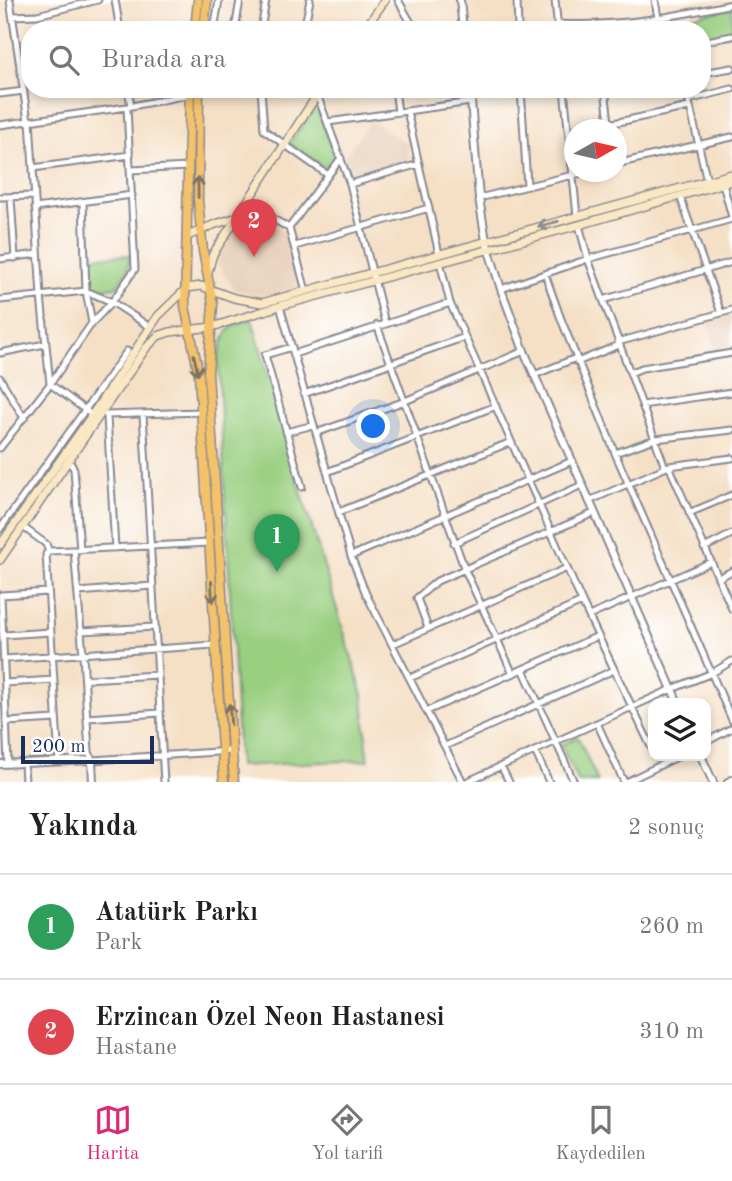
<!DOCTYPE html>
<html lang="tr">
<meta charset="utf-8">
<style>
:root{--surface:#fff;--page:#f2f2f2;--text:#202124;--muted:#757577;--line:#e0e0e0;--accent:#db2777}
body{margin:0;font-family:"Old Standard TT",serif;background:var(--page);color:var(--text)}
.controls{position:absolute;right:21px;bottom:21px;display:grid;overflow:hidden;border-radius:14px;box-shadow:0 4px 10px #0003}
.controls button{width:63px;height:63px;display:grid;place-items:center;padding:0;border:0;border-bottom:2px solid var(--line);background:var(--surface);color:var(--text);font:35px sans-serif}
.compass{position:absolute;left:564px;top:119px;width:63px;height:63px;border-radius:50%;background:var(--surface);box-shadow:0 4px 10px #0003;rotate:82deg}
.scale{position:absolute;left:21px;bottom:18px;width:133px;box-sizing:border-box;padding-left:7px;border:4px solid #1b2f5e;border-top:0;font-size:19px;line-height:24px;white-space:nowrap;color:#1b2f5e;-webkit-text-stroke:5px #fff;paint-order:stroke}
.you{position:absolute;left:374px;top:427px;width:24px;height:24px;margin:-18px;border:5px solid #fff;border-radius:50%;background:#1a73e8;box-shadow:0 0 0 10px #1a73e833}
.badge{display:grid;place-items:center;width:46px;height:46px;border-radius:50%;background:var(--accent);color:#fff;font-size:23px;font-weight:700}
.pin{position:absolute;translate:-50% -58px;filter:drop-shadow(0 2px 4px #0008)}
.pin::after{content:'';position:absolute;top:37px;width:24px;height:21px;background:inherit;clip-path:polygon(0 0,100% 0,50% 100%)}
.list{margin:0;padding:0;list-style:none}
h2{display:flex;justify-content:space-between;align-items:center;height:91px;margin:0;padding:0 28px;font-size:30px}
h2 small{font-size:23px;font-weight:400;color:var(--muted)}
.list li{display:grid;grid-template-columns:46px 1fr auto;gap:21px;align-items:center;box-sizing:border-box;height:105px;padding:0 28px;border-top:2px solid var(--line)}
.list b{display:block;font-size:26px;white-space:nowrap}
.list p{margin:0;font-size:23px;white-space:nowrap;color:var(--muted)}
.list em{font-size:23px;font-style:normal;color:var(--muted)}
.icon{flex:none;width:38px;height:38px;fill:none;stroke:currentColor;stroke-width:2;stroke-linecap:round;stroke-linejoin:round}
.map{position:relative;flex:none;width:732px;height:782px;overflow:hidden}
.search{position:absolute;background:var(--surface);box-shadow:0 4px 10px #0003;left:21px;right:21px;top:21px;height:77px;display:flex;align-items:center;gap:18px;box-sizing:border-box;padding:0 24px;border-radius:28px;color:var(--muted);font-size:26px}
.sheet{height:301px;background:var(--surface)}
nav{display:flex;justify-content:space-around;align-items:center;box-sizing:border-box;height:98px;border-top:2px solid var(--line);background:var(--surface);font-size:19px;color:var(--muted)}
nav a{display:grid;justify-items:center;gap:4px}
nav .on{color:var(--accent)}
.map>svg:first-child{display:block}
.built{fill:#e7cfb8}
.green{fill:#9acf80;stroke:#5a7f6f;stroke-width:2}
.lines{fill:none;stroke-linecap:round;stroke-linejoin:round}
.minor-casing{stroke:#888892;stroke-width:9}
.tertiary-casing{stroke:#888892;stroke-width:10}
.secondary-casing{stroke:#888892;stroke-width:10}
.primary-casing{stroke:#888892;stroke-width:11}
.minor{stroke:#fff;stroke-width:5}
.tertiary{stroke:#fff;stroke-width:6}
.secondary{stroke:#fae7c3;stroke-width:7}
.primary{stroke:#f3c26a;stroke-width:8}
.oneway{stroke:#7c7163}
.oneway2{stroke:#8a8b90}
</style>
<div class="map">
<svg width="732" height="782" viewBox="0 0 732 782">
<rect width="100%" height="100%" fill="#fff"/>
<filter id="ink" filterUnits="userSpaceOnUse"><feTurbulence type="fractalNoise" baseFrequency=".0143" numOctaves="2"/><feDisplacementMap in="SourceGraphic" scale="14" xChannelSelector="R" yChannelSelector="G"/><feConvolveMatrix kernelMatrix="1 2 1 2 8 2 1 2 1" color-interpolation-filters="sRGB"/></filter>
<filter id="wash" filterUnits="userSpaceOnUse"><feTurbulence type="fractalNoise" baseFrequency=".00686" numOctaves="4" result="noise"/><feDisplacementMap in="SourceGraphic" scale="28" xChannelSelector="R" yChannelSelector="G"/><feGaussianBlur stdDeviation="1.57" result="paint"/><feColorMatrix in="noise" values="0 0 0 0 0 0 0 0 0 0 0 0 0 0 0 0 0 1.4 0 .05"/><feComposite in="paint" operator="in"/></filter>
<g filter="url(#wash)">
<rect width="100%" height="100%" fill="#f5e0c6"/>
<path class="built" d="M371 120 407 144 409 162 354 178 345 156Z
M248 212 287 233 300 289 267 296 250 294 234 289 223 273 215 260 217 253 237 222Z
M732 315V350L716 353 708 320Z"/>
<path class="green" d="M732 8V33L702 39V30H662L661 23Z
M316 105 335 157 326 169 289 144Z
M130 255 128 270 116 287 90 290 89 257Z
M252 319 300 488 363 695 368 760 239 766 218 360C224 335 225 325 252 319Z
M577 737H578L598 782H578L561 745Z"/>
</g>
<g filter="url(#ink)">
<g class="lines">
<g class="minor-casing">
<path id="minor" d="M10 0 28 121
M115 0 120 30
M398 0 415 30
M517 0 518 30
M555 0 558 30
M655 0 660 30
M12 16 37 15 98 0
M557 24C620 27 671 17 732 4
M214 30 219 0
M235 30 240 0
M261 30 266 0
M304 30 310 0
M702 42 732 36
M702 73 732 68
M128 89 131 106
M261 89 264 130 328 175
M315 89 350 184 385 323
M395 89 398 112
M521 89 527 186
M564 89 577 216
M605 89 610 130
M686 89 707 181
M0 94 24 91
M688 100 732 89
M407 111 439 254
M30 120 41 296 50 384 92 415
M328 122 471 102
M609 124 689 107
M0 125 127 107 192 94
M616 164 732 137
M33 168 130 155
M131 170 188 167
M350 184 419 164
M723 184 732 217
M680 196 721 313
M0 197 34 196
M11 198 15 258
M479 198 585 172
M83 202 86 291 92 323
M245 203 289 228 306 291
M35 208 132 195
M579 225 588 259 665 467
M289 228 341 158
M295 246 429 208
M0 259 38 254
M440 262 450 303 582 602 653 751
M545 274 561 319 615 453 732 720
M501 289 588 259 732 219
M0 300 86 291 112 302 150 327
M603 300 732 262
M280 306 351 556 366 594 463 782
M377 325 465 570 513 674
M618 342 732 310
M292 347 265 355 302 487
M0 353 45 344
M294 354 450 303
M577 362 619 345
M630 373 642 368 732 353
M534 375 576 358
M0 378 24 418
M304 394 465 337
M642 405 732 392
M143 414 164 782
M106 415 201 412
M107 417 115 548
M286 432 314 425
M316 433 405 401 524 351
M0 448 50 384 92 323 112 302 135 269 127 107
M615 453 655 439 732 430
M69 461 74 469 80 550
M669 466 732 609
M327 472 496 406
M589 501 669 466 732 458
M339 512 511 442
M689 513 732 495
M23 527 46 544 49 552
M0 529 127 351
M454 543 582 485
M704 548 732 534
M74 550 83 655 89 752 92 760 232 751
M351 556 572 461
M718 578 732 571
M78 592 152 586
M589 616 711 562
M428 628 417 598 437 581 594 513
M81 631 155 627
M3 635 51 632
M393 644 567 568
M4 659 215 645
M523 669 574 782
M410 678 582 602
M85 679 158 675
M5 683 54 680
M427 711 598 636
M87 718 160 713
M7 722 56 719
M597 723 624 782
M706 742 732 728
M445 746 614 670
M535 751 549 782
M59 761 46 554 51 551 209 543
M24 763 25 782
M8 764 1 595 48 592
M501 766 509 782
M466 782 672 689 712 673 732 661
M626 782 679 756"/>
</g>
<g class="tertiary-casing">
<path id="tertiary" d="M460 0 463 30
M470 89 479 198 486 241 501 289 524 351 678 703
M701 756 713 782
M0 764 92 760 93 782
M728 782 732 780"/>
</g>
<g class="secondary-casing">
<path id="secondary" d="M364 30 385 0
M188 236 213 225 234 218
M208 272 213 254 321 89
M0 545 92 415 158 316 187 288 201 286 234 298 262 303 732 174
M0 560 146 348 158 336 170 332 212 327 280 306 579 225 732 181"/>
</g>
<g class="primary-casing">
<path id="primary" d="M195 30 198 0
M204 30 207 0
M190 89 185 306 199 375 224 782
M199 89 198 200 203 251 213 304 208 373 234 782"/>
</g>
<use href="#minor" class="minor"/>
<use href="#tertiary" class="tertiary"/>
<use href="#secondary" class="secondary"/>
<use href="#primary" class="primary"/>
</g>
<defs><path id="oneway-shaft" d="M-6 0H5M1.5-3L5.5 0L1.5 3" fill="none" stroke-width="1.6" stroke-linecap="round" stroke-linejoin="round" transform="scale(1.75)"/></defs>
<g class="oneway">
<use href="#oneway-shaft" transform="translate(198 187) rotate(-91)"/>
<use href="#oneway-shaft" transform="translate(196 365) rotate(78)"/>
<use href="#oneway-shaft" transform="translate(212 592) rotate(87)"/>
<use href="#oneway-shaft" transform="translate(230 714) rotate(-94)"/>
</g>
<use class="oneway2" href="#oneway-shaft" transform="translate(548 224) rotate(165)"/>
</g>
</svg>
<div class="controls">
<button><svg class="icon" aria-label="layers" viewBox="0 0 24 24"><path d="M12 4l9 5-9 5-9-5zM3 14l9 5 9-5"/></svg></button>
</div>
<svg class="compass" viewBox="-18 -18 36 36"><path d="M0-13l5 13h-10z" fill="#e53935"/><path d="M0 13l5-13h-10z" fill="#757577"/></svg>
<div class="scale">200 m</div>
<div class="you"></div>
<div class="pin badge" style="left:277px;top:572px;background:#2e9e5b">1</div>
<div class="pin badge" style="left:254px;top:257px;background:#e0444e">2</div>
<div class="search"><svg class="icon" aria-label="search" viewBox="0 0 24 24"><circle cx="10" cy="10" r="6"/><path d="M15 15l6 6"/></svg>Burada ara</div>
</div>
<section class="sheet">
<h2>Yakında<small>2 sonuç</small></h2>
<ul class="list">
<li><span class="badge" style="background:#2e9e5b">1</span><div><b>Atatürk Parkı</b><p>Park</p></div><em>260 m</em></li>
<li><span class="badge" style="background:#e0444e">2</span><div><b>Erzincan Özel Neon Hastanesi</b><p>Hastane</p></div><em>310 m</em></li>
</ul>
</section>
<nav>
<a class="on"><svg class="icon" aria-label="map" viewBox="0 0 24 24"><path d="M3 6l6-2 6 2 6-2v14l-6 2-6-2-6 2zM9 4v14M15 6v14"/></svg>Harita</a>
<a><svg class="icon" aria-label="directions" viewBox="0 0 24 24"><path d="M12 3l9 9-9 9-9-9zM9 14v-3h6M13 9l2 2-2 2"/></svg>Yol tarifi</a>
<a><svg class="icon" aria-label="saved" viewBox="0 0 24 24"><path d="M7 4h10v16l-5-4-5 4z"/></svg>Kaydedilen</a>
</nav>
